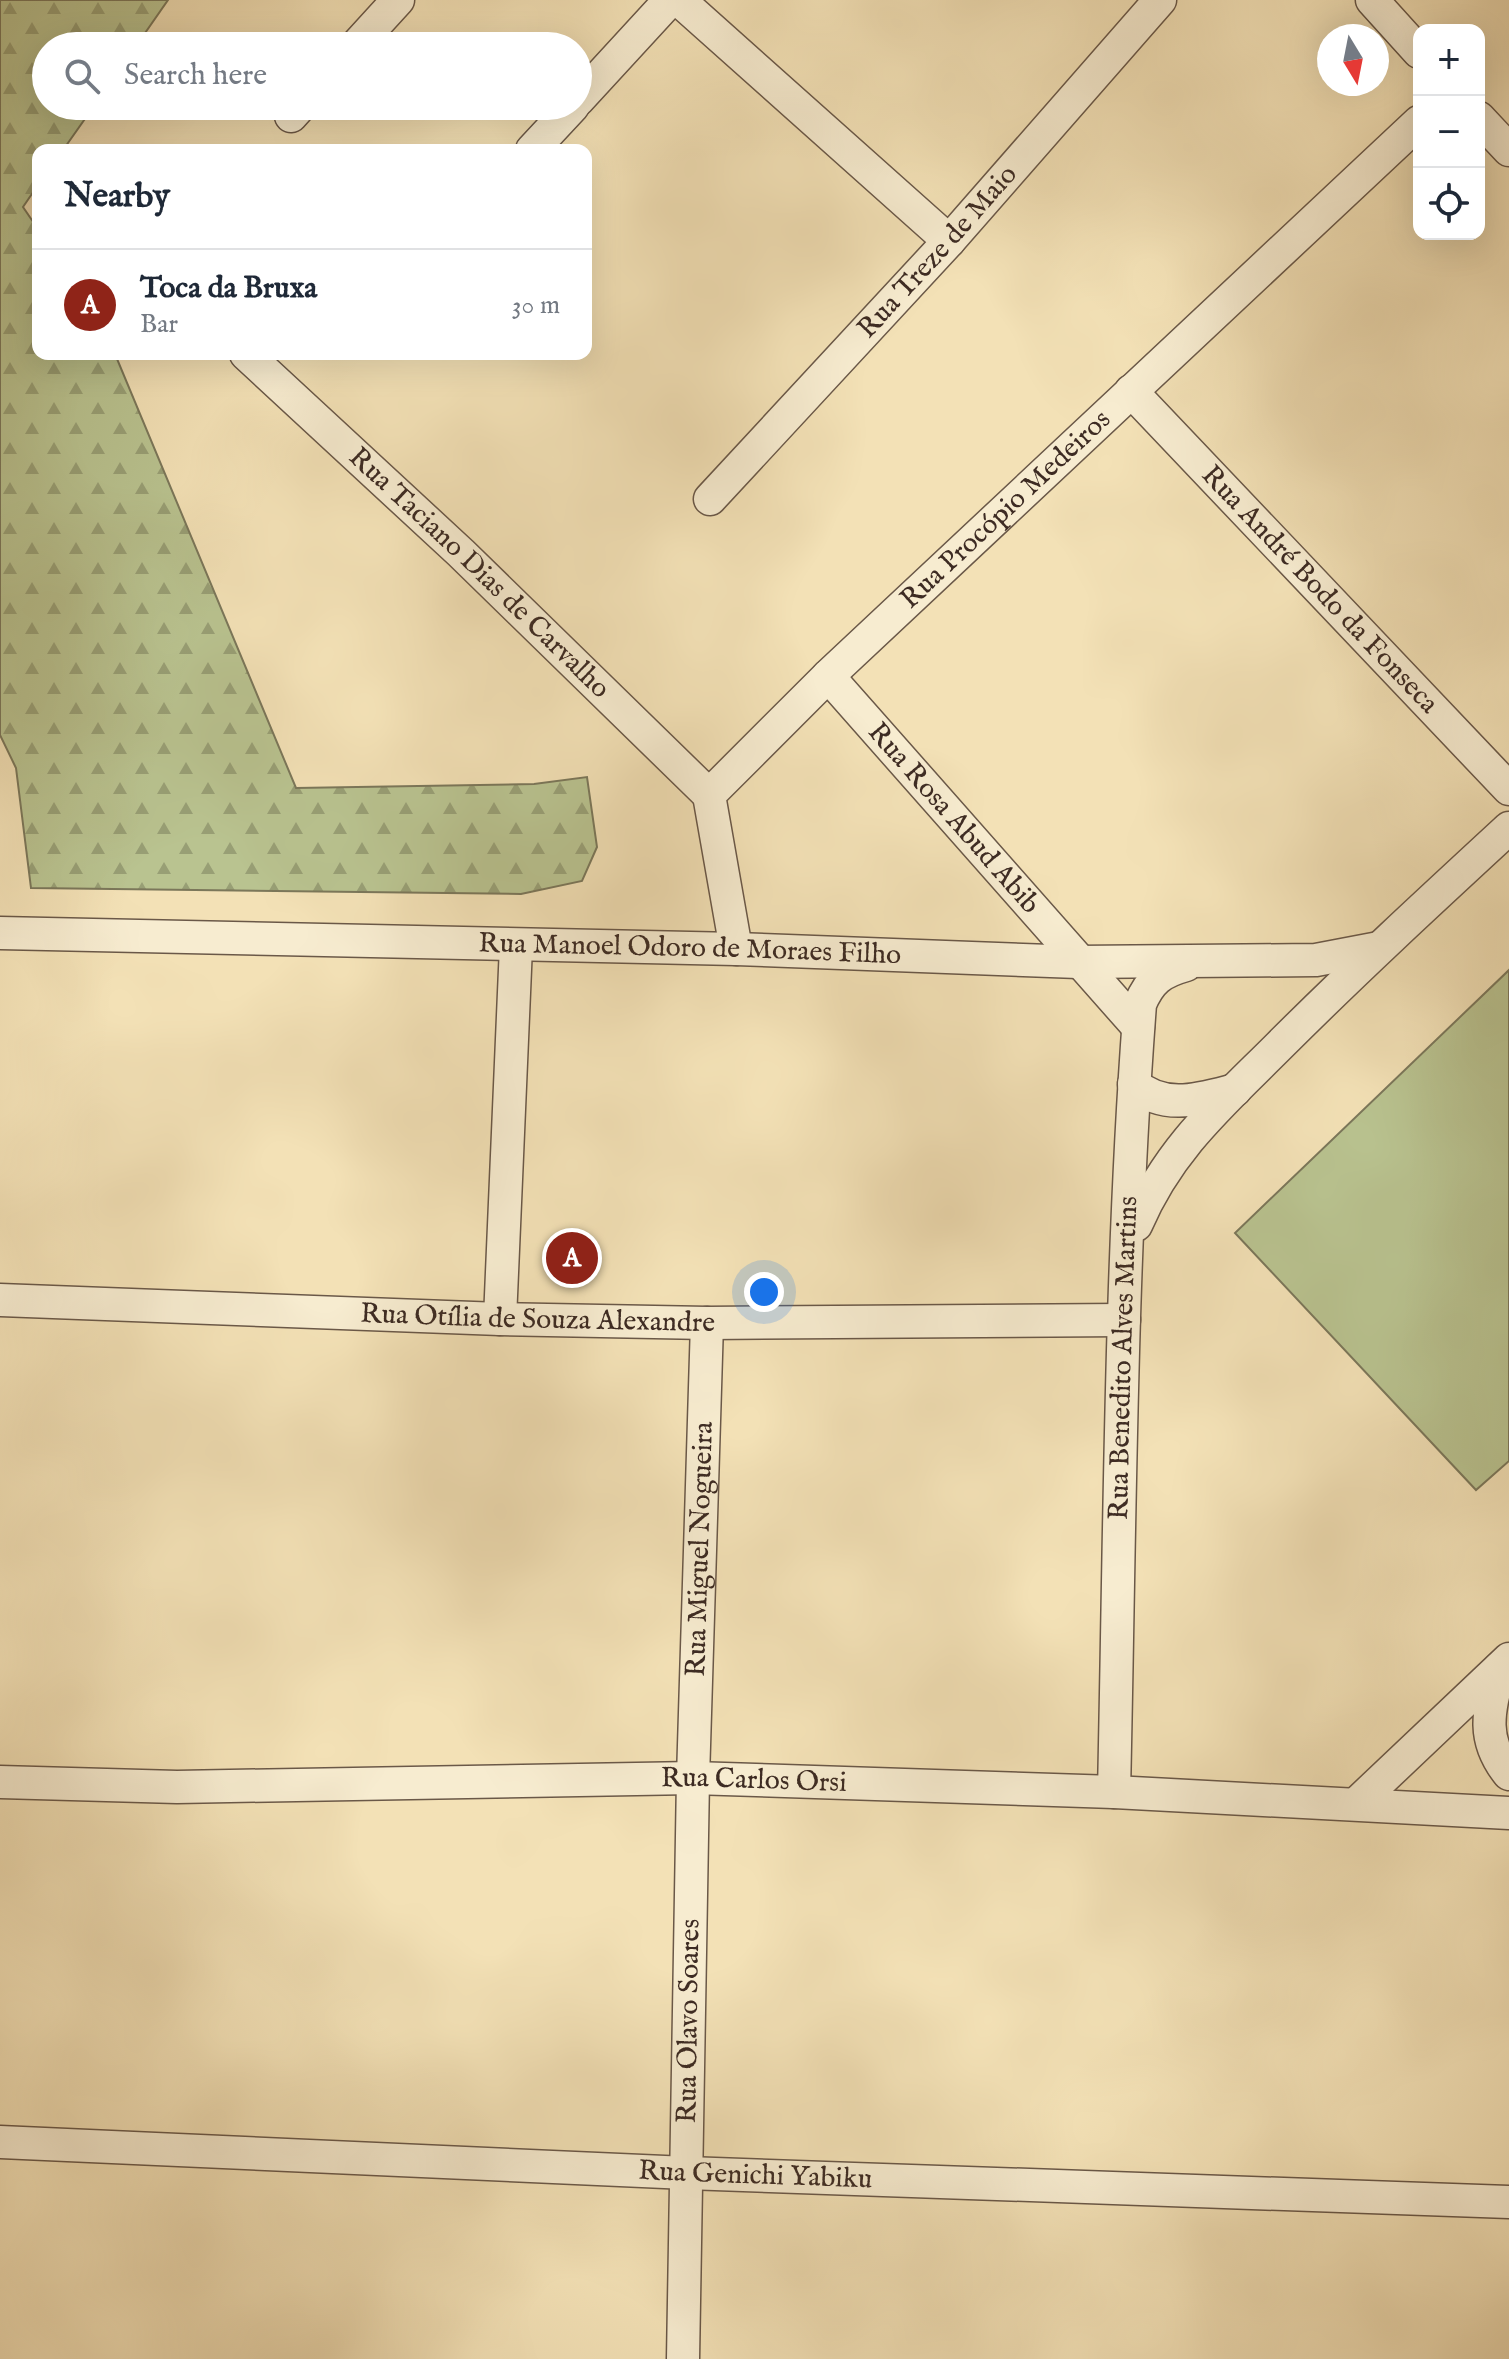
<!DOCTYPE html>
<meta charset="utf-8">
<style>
:root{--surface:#fff;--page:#f2f2f3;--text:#1f2937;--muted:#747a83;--line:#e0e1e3;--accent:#8f2418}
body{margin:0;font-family:"IM FELL English",serif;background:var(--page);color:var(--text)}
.controls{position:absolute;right:24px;top:24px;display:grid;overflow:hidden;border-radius:16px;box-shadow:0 8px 32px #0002}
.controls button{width:72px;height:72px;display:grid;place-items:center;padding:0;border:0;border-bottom:2px solid var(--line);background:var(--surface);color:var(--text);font:40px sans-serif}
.compass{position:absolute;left:1317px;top:24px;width:72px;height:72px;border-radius:50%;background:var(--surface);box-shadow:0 8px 32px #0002;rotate:170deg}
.you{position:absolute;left:764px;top:1292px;width:28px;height:28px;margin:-20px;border:6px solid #fff;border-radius:50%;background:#1a73e8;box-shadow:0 0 0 12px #1a73e833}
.badge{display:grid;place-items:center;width:52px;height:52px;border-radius:50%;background:var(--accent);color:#fff;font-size:26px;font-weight:700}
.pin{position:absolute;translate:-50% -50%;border:4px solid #fff;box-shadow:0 2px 8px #0006}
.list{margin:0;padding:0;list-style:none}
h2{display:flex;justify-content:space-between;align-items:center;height:104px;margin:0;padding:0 32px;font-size:34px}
h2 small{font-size:26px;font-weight:400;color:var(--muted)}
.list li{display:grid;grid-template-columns:52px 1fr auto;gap:24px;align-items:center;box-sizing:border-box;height:112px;padding:0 32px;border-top:2px solid var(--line)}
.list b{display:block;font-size:30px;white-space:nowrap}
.list p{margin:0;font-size:26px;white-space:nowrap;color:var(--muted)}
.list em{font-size:26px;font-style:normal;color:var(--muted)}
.icon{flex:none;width:44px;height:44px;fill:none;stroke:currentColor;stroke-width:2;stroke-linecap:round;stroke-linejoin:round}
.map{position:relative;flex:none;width:1509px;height:2359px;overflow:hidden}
.search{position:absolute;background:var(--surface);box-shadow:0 8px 32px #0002;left:32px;top:32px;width:560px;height:88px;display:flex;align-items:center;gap:20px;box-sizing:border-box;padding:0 28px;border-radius:44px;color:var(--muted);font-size:30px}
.panel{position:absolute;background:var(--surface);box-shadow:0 8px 32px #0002;left:32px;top:144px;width:560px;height:216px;border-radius:16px}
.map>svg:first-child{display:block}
.forest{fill:url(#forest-firs);stroke:#7b775a;stroke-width:2}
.pitch{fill:#b9c390;stroke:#7b775a;stroke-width:2}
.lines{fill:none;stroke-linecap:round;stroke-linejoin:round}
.street-casing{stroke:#6a5848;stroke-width:35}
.street{stroke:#f7ecd0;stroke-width:32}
.labels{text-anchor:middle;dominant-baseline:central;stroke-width:6;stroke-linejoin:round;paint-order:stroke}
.street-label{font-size:28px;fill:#3d2b23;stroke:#f7ecd0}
</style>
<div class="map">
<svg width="1509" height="2359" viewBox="0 0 1509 2359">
<defs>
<pattern id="forest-firs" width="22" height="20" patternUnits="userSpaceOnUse" patternTransform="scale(2)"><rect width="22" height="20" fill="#b9c390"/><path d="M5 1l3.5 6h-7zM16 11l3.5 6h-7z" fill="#989f75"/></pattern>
</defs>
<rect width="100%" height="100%" fill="#f3e1b6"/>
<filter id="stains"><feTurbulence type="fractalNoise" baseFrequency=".0025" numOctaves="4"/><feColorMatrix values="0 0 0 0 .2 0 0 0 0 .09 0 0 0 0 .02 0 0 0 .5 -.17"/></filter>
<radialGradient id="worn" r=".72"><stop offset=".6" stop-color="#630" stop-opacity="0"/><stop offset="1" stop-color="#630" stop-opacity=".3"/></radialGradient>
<path class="forest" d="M0 0H168L136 46H46V106H94L63 150H38V185L23 207 38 229V354H115L296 788 534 784 587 777 597 847 582 881 521 894 31 888 16 768 0 735Z"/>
<path class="pitch" d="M1509 970V1461L1476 1490 1235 1233Z"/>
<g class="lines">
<g class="street-casing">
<g id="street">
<path d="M679 0 949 241"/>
<path d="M1372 0 1419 52"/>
<path d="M356 46 398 0"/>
<path d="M578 100 670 0"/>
<path d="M291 116 300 106"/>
<path d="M1479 118 1509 150"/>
<path d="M532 150 573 106"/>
<path id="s1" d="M246 354 461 553 709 795"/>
<path id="s2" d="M1131 391 1509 789"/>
<path id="s3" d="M710 499 949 241 1160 0"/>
<path id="s4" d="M828 676 1138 1027"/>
<path id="s5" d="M0 933 736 949 1078 962 1316 960 1379 948"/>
<path id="s6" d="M736 949 709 795 828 676 1419 122"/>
<path d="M1134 1084C1164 1111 1200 1099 1235 1090"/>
<path d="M1136 1225C1169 1148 1221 1104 1279 1046 1354 971 1431 900 1509 828"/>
<path id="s7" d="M0 1300 500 1319 707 1323 1124 1320"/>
<path d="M500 1319 516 946"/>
<path d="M1500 1668C1489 1710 1480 1738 1509 1774"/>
<path id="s8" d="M0 1782 177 1787 693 1778 1114 1792 1509 1813"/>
<path id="s9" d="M1114 1792C1120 1529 1120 1266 1140 1004 1150 980 1161 972 1186 965"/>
<path d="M1356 1804 1509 1659"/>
<path id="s10" d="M0 2142 687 2173 1509 2202"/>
<path id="s11" d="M683 2359 693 1778 707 1323"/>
</g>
</g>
<use href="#street" class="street"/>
</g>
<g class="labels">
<g class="street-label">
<text stroke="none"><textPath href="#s3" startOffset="336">Rua Treze de Maio</textPath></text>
<text stroke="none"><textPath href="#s6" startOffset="568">Rua Procópio Medeiros</textPath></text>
<text stroke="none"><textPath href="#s1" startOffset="320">Rua Taciano Dias de Carvalho</textPath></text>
<text stroke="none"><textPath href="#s2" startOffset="274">Rua André Bodo da Fonseca</textPath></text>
<text stroke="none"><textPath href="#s4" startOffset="190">Rua Rosa Abud Abib</textPath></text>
<text stroke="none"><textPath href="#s5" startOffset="690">Rua Manoel Odoro de Moraes Filho</textPath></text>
<text stroke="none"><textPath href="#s7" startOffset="538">Rua Otília de Souza Alexandre</textPath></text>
<text stroke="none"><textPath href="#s9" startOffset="434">Rua Benedito Alves Martins</textPath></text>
<text stroke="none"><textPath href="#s11" startOffset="810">Rua Miguel Nogueira</textPath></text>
<text stroke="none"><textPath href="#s8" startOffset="754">Rua Carlos Orsi</textPath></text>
<text stroke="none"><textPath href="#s11" startOffset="338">Rua Olavo Soares</textPath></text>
<text stroke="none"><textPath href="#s10" startOffset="756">Rua Genichi Yabiku</textPath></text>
</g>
</g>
<rect width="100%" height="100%" filter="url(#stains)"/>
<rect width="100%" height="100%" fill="url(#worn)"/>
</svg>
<div class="controls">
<button>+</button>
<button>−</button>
<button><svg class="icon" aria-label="locate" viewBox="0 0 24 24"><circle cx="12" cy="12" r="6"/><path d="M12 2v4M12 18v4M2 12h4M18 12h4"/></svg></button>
</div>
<svg class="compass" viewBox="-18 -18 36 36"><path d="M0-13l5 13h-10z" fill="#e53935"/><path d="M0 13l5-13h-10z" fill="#747a83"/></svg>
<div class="you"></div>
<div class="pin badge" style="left:572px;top:1258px">A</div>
<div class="search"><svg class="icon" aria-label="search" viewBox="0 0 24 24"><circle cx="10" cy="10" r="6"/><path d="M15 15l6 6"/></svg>Search here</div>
<section class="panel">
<h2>Nearby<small></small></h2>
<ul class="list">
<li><span class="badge">A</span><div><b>Toca da Bruxa</b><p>Bar</p></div><em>30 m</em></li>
</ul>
</section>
</div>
